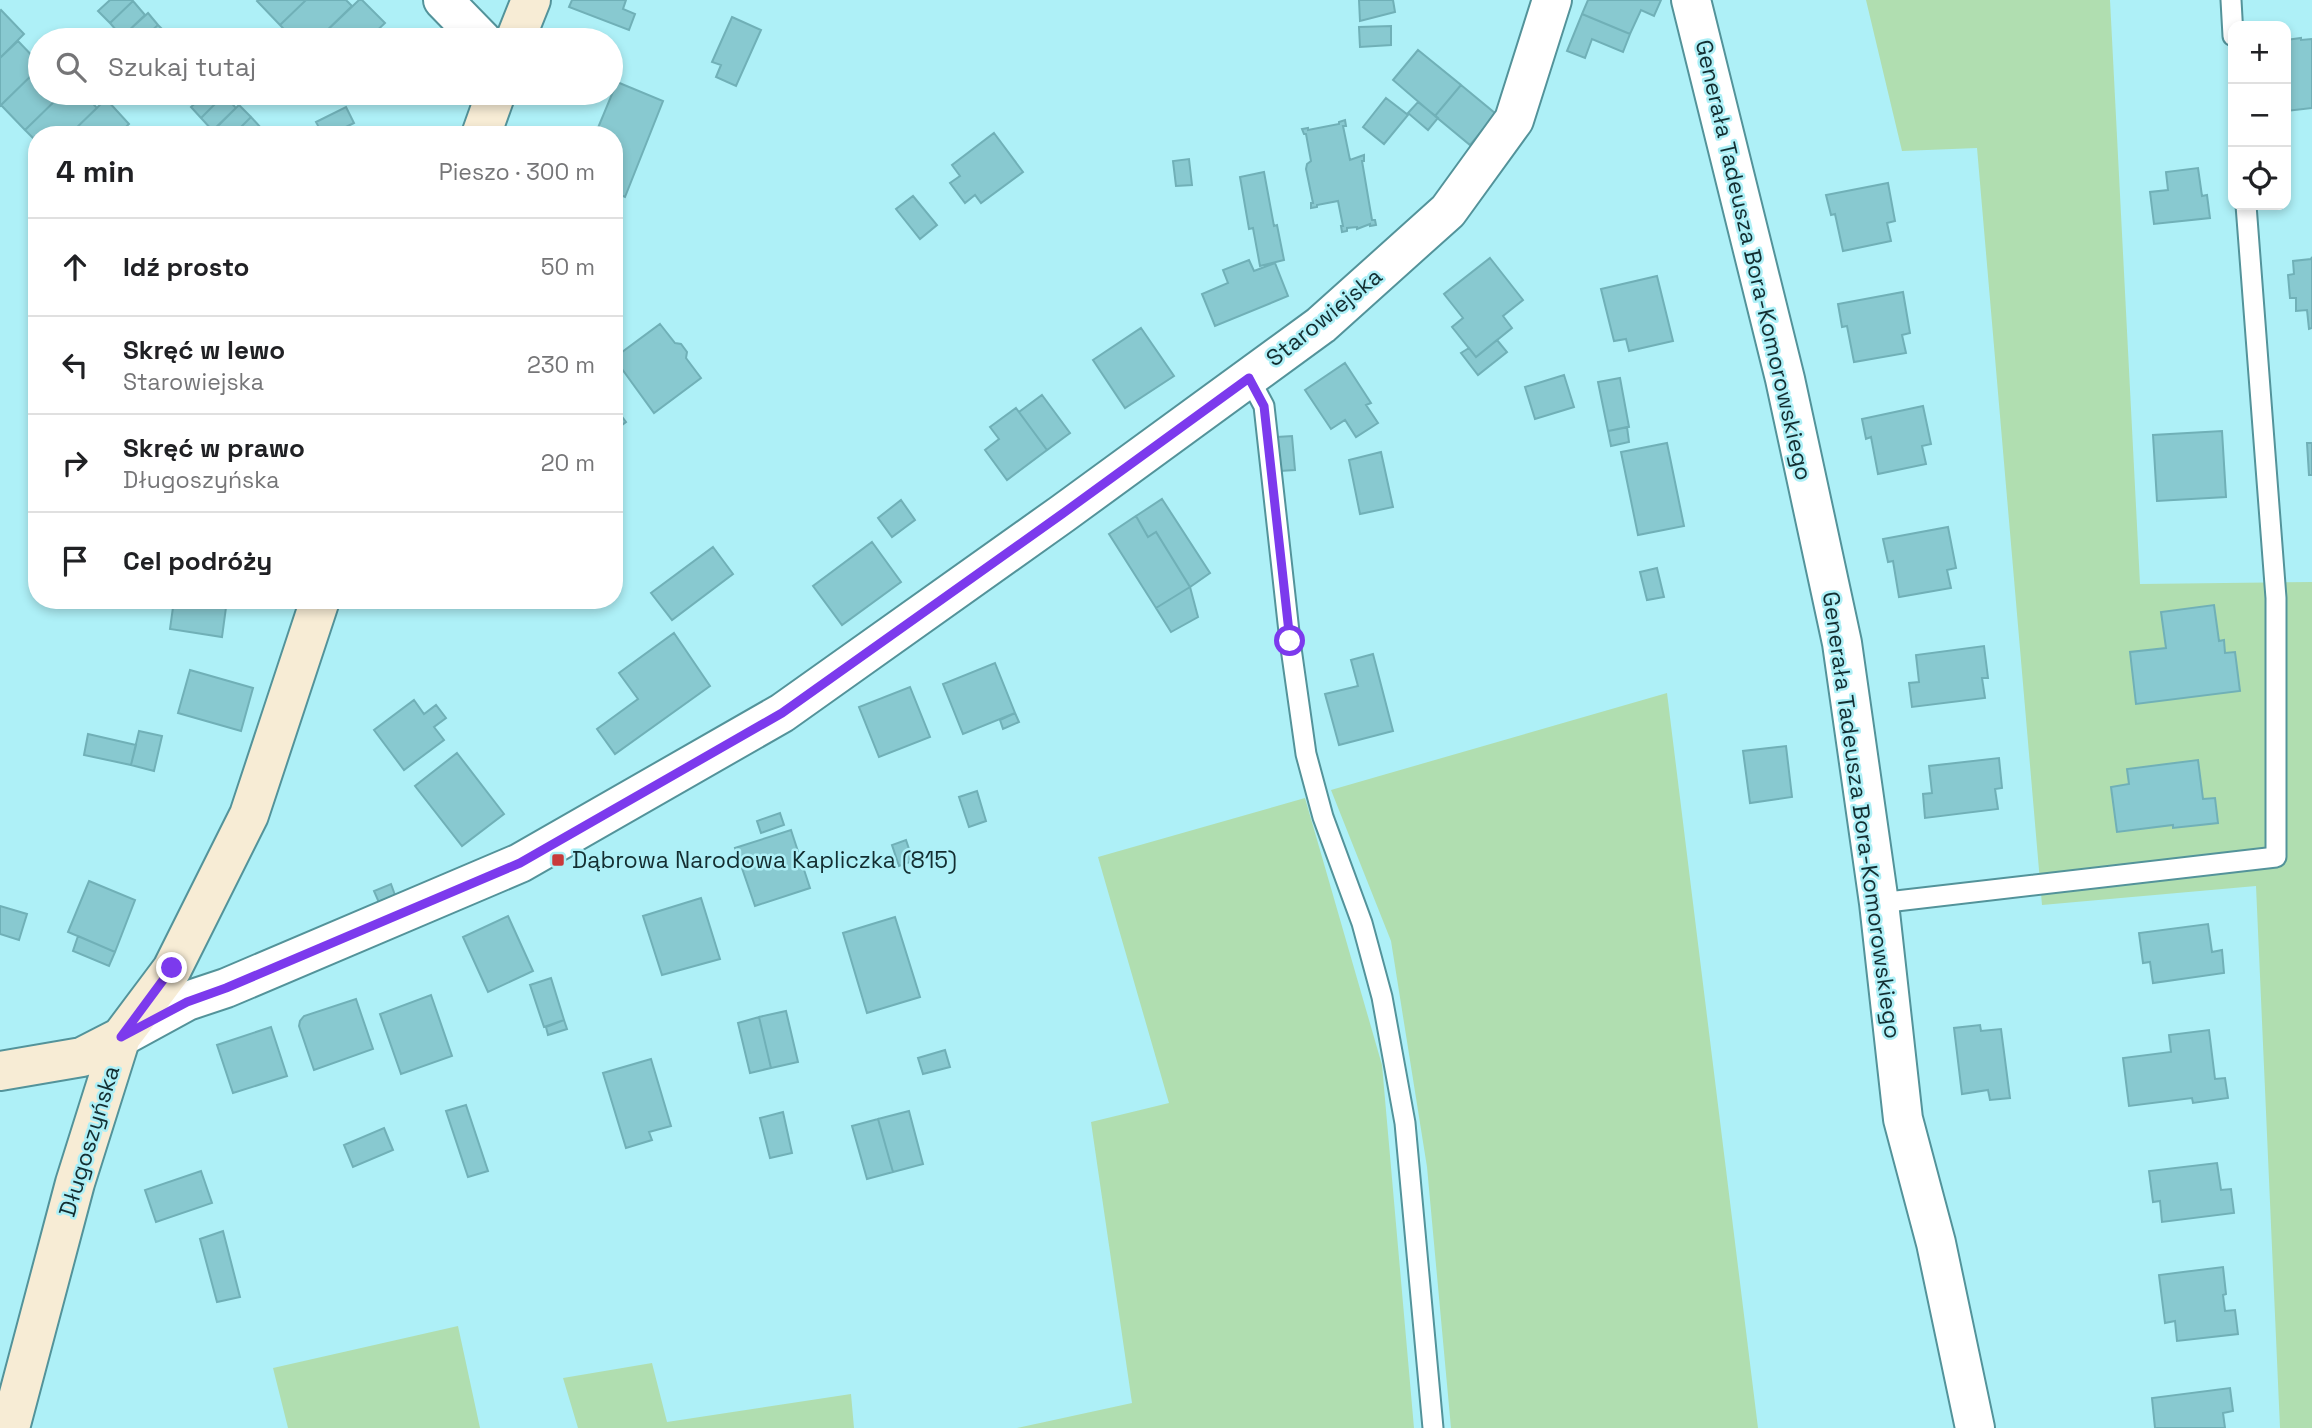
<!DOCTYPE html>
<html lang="pl">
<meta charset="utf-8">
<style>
:root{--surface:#fff;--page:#f6f6f6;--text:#202124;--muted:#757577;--line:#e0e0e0}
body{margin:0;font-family:"Space Grotesk",sans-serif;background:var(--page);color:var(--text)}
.controls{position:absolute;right:21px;top:21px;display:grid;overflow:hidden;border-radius:14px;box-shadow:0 4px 10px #0003}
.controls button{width:63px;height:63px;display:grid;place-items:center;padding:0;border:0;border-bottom:2px solid var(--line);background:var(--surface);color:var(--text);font:35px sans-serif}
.stop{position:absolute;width:21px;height:21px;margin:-16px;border:5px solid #7c3aed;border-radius:50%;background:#fff}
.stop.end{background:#7c3aed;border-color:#fff;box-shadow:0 2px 7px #0008}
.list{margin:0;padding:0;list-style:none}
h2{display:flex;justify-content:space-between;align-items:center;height:91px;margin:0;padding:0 28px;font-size:30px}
h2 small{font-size:23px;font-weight:400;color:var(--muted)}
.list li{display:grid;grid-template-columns:46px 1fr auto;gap:21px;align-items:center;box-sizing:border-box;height:98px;padding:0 28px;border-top:2px solid var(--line)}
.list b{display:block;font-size:26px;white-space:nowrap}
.list p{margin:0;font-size:23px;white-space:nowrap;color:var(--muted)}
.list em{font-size:23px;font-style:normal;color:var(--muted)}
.icon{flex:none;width:38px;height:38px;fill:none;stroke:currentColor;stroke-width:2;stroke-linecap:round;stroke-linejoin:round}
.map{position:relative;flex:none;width:2312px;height:1428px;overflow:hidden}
.search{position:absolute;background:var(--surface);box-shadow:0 4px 10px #0003;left:28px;top:28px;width:595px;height:77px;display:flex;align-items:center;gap:18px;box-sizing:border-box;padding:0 24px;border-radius:38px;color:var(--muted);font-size:26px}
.panel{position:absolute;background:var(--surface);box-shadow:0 4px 10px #0003;left:28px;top:126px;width:595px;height:483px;border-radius:28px}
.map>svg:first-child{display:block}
.green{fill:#b0deb0}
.building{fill:#88c9d0;stroke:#70b0b7;stroke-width:2}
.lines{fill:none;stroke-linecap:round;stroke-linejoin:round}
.lane-casing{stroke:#53939a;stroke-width:23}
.street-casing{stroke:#53939a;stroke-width:42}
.secondary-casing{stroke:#53939a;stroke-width:42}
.lane{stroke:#fff;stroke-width:19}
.street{stroke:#fff;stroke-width:38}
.secondary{stroke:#f7ecd5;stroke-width:38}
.route{stroke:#7c3aed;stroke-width:9}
.poi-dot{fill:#c93a3b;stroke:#aef0f7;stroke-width:2.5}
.labels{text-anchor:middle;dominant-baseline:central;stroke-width:5;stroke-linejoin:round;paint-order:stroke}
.street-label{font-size:23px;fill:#132e31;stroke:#aef0f7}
.poi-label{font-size:23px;fill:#132e31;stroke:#aef0f7;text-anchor:start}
</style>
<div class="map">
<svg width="2312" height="1428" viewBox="0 0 2312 1428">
<rect width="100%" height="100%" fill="#aef0f7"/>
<path class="green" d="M1866 0H2110L2140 584 2312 582V1428H2280L2256 886 2042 905 1977 148 1902 151Z
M1667 693 1758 1428H1451L1427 1167 1391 941 1331 790Z
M1305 798 1382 1065 1414 1428H1017L1132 1403 1091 1122 1169 1103 1098 857Z
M458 1326 480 1428H288L273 1368Z
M652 1363 667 1422 851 1394 854 1428H578L563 1378Z"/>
<path class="building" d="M110 0H132L133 1 110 23 98 11Z
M258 0H306L280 25 257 1Z
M306 0H346L352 6 317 40H294L280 25Z
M359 0H362L385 23 367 40H317Z
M572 0H626L623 9 635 14 629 30 569 7Z
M1359 0H1393L1395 12 1360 21Z
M1588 0H1661L1654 16 1641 10 1630 34 1582 14Z
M133 1 145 15 122 37 110 23Z
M1 10 24 34 0 58V11Z
M148 13 158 25 141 40H131L125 34Z
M1582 14 1630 34 1623 52 1592 39 1585 58 1567 51Z
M732 17 761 30 736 86 716 77 721 65 712 62Z
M158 25 169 36 165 40H141Z
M1391 26V45L1360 47 1359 27Z
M2301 38V40L2312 39V108L2286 111V40Z
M18 41 40 64V67L0 106V58Z
M1418 50 1461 85 1435 116 1393 80Z
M40 67V93H63L25 130 1 105Z
M617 82 663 101 625 197 614 192V135H595Z
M1461 85 1496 114 1470 145 1435 116Z
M63 93H83L97 108 69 135H37V142L25 130Z
M206 93H222L224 95 201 118 191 107Z
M224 95 236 108 213 131 201 118Z
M1386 98 1408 115 1384 144 1363 127Z
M106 99 129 124 118 135H69Z
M1418 102 1438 118 1428 130 1408 113Z
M239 105 251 117 233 135H208Z
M346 107 354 123 330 135H323L316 122Z
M251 117 262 129 256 135H233Z
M1345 120 1346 126H1343L1350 160 1364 155V161H1362L1372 220H1375L1376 225 1370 226V224L1357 229V227L1347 228V231L1342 232 1341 226H1343L1338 201 1317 205V207L1311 208V203H1313L1306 169 1307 164 1311 161 1306 134H1304L1302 129 1308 128V130L1339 124V122Z
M994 133 1023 172 981 203 975 195 965 203 950 183 960 176 952 165Z
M1189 159 1192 185 1176 186 1173 161Z
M2198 168 2202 196 2207 195 2210 218 2154 224 2150 192 2168 190 2166 172Z
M1264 172 1274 226 1277 225 1284 260 1260 266 1253 228 1249 229 1240 177Z
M1888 183 1895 221 1887 223 1891 241 1843 251 1835 214 1831 215 1826 195Z
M913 196 937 225 920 239 896 209Z
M2312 257V328L2309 329 2307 310 2296 311V298H2290L2288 275 2294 274 2293 261 2311 259Z
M1490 258 1523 300 1503 316 1512 328 1476 357 1452 327 1463 318 1444 294Z
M1249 260 1254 271 1275 263 1288 296 1215 326 1202 294 1228 283 1223 270Z
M1657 276 1673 341 1629 351 1626 339 1614 341 1601 289Z
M1903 292 1910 333 1902 335 1906 353 1854 362 1847 326 1842 327 1838 304Z
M660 324 675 343 681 344 687 352 686 358 701 378 654 413 614 358Z
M1141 328 1174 376 1125 408 1093 360Z
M1497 340 1507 352 1478 375 1461 353 1469 348 1476 357Z
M1345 363 1371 403 1366 405 1378 423 1356 437 1345 420 1331 429 1305 390Z
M1564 375 1574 407 1535 419 1525 387Z
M1620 378 1629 427 1608 431 1598 382Z
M1042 395 1070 433 1047 450 1019 412Z
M614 406 626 422 614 431Z
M1923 406 1931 444 1922 446 1926 464 1878 474 1871 437 1866 439 1862 419Z
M1016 408 1047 450 1007 480 985 450 999 439 990 427Z
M1627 427 1629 442 1611 446 1608 431Z
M2222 431 2226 497 2157 501 2153 435Z
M1292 436 1295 470 1280 471 1277 437Z
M1667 443 1684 526 1638 535 1621 452Z
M2307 443H2312V475H2309Z
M1381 452 1393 507 1360 514 1349 460Z
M1162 499 1210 573 1190 587 1156 532 1148 537 1136 516Z
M901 500 915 520 892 537 878 518Z
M1136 516 1148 537 1156 532 1190 587 1156 608 1109 534Z
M1948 527 1956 568 1947 570 1951 588 1899 597 1893 561 1888 562 1883 539Z
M872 542 901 582 842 625 813 586Z
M713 547 733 574 672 620 651 593Z
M1657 568 1664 597 1647 600 1640 572Z
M1190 587 1198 617 1171 632 1156 608Z
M174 600H227L222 637 170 629Z
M2214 605 2219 641 2224 640 2225 653 2235 652 2240 691 2136 704 2130 652 2166 648 2161 612Z
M674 633 710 686 615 754 597 729 638 699 619 673Z
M1984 646 1988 678H1982L1985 698 1912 707 1909 683 1919 682 1916 655Z
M1373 654 1393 731 1339 745 1325 694 1358 686 1351 660Z
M995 663 1015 713 963 734 943 684Z
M190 670 253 688 241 731 178 713Z
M910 687 930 737 879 757 859 707Z
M414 700 424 714 436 705 446 718 434 727 444 740 404 770 374 730Z
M1015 713 1019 722 1003 729 1000 720Z
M139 731 162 736 154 771 131 765Z
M88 734 136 745 131 765 84 755Z
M1786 746 1792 797 1750 803 1743 751Z
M457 753 504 814 462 846 415 786Z
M1999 758 2002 788 1995 789 1998 809 1925 818 1923 794 1932 793 1929 766Z
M2198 760 2203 799 2215 798 2218 823 2173 828V825L2117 832 2111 787 2129 784 2127 769Z
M977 791 986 821 969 827 959 797Z
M780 813 784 825 761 833 757 821Z
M791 830 810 888 755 906 735 848Z
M906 840 913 861 899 866 892 845Z
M89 881 135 900 115 952 68 932Z
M391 884 396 898 380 905 374 891Z
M701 898 720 959 662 975 643 916Z
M0 906 27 914 19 940 0 934Z
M508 916 533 971 488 992 463 937Z
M895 917 920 997 867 1013 843 933Z
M2208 924 2212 952 2222 950 2224 973 2153 983 2150 962 2143 963 2139 933Z
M78 936 115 952 109 966 73 951Z
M551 978 564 1020 544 1027 530 985Z
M431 995 452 1056 401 1074 380 1014Z
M356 999 373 1049 314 1070 299 1026 300 1021 304 1016Z
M786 1011 798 1062 771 1068 759 1017Z
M759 1017 771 1068 750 1073 738 1023Z
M564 1020 567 1029 548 1035 546 1027Z
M1980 1025 1981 1031 2001 1029 2010 1098 1990 1100 1988 1090 1962 1094 1954 1028Z
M271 1027 287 1076 233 1093 217 1045Z
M2209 1030 2215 1079 2225 1078 2228 1098 2193 1103 2192 1098 2129 1106 2123 1058 2171 1052 2169 1035Z
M945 1050 950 1067 923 1074 918 1058Z
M651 1059 671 1126 649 1132 652 1140 626 1148 603 1073Z
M466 1105 488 1171 468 1177 446 1111Z
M909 1111 923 1164 893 1172 878 1119Z
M783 1112 792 1153 770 1158 760 1118Z
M878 1119 893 1172 867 1179 852 1126Z
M384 1128 393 1150 353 1167 344 1145Z
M2217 1163 2221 1190 2231 1189 2234 1213 2162 1222 2160 1201 2153 1202 2149 1171Z
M201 1171 212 1203 156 1222 145 1190Z
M223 1231 240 1297 217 1302 200 1239Z
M2223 1267 2226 1294 2223 1295 2225 1311 2235 1310 2238 1334 2177 1341 2175 1321 2165 1323 2159 1275Z
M2230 1388 2233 1411 2223 1413 2225 1428H2155L2152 1398Z"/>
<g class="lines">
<g class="lane-casing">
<path id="lane" d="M2231 0 2233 36
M1249 378 1264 406 1290 641 1306 754 1323 817 1362 923 1382 997 1405 1123 1433 1428
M1879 903 2276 857V598L2246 205"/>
</g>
<g class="street-casing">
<path id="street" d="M443 0 482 40
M1691 0 1785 379 1842 643 1879 903 1903 1119 1936 1243 1975 1428
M121 1037 187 1001 226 988 520 863 782 713 1062 514 1321 325 1448 211 1514 120 1552 0"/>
</g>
<g class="secondary-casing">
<path id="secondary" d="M515 40 531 0
M481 135 496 93
M0 1071 82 1057 121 1037
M10 1428 75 1183 121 1037 172 969 249 815 320 600"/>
</g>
<use href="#lane" class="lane"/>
<use href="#street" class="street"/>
<use href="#secondary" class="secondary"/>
</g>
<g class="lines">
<path class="route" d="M172 968 121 1037 187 1002 226 988 520 863 782 713 1062 514 1249 378 1264 406 1290 641"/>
</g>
<rect class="poi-dot" x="551" y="853" width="14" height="14" rx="3.5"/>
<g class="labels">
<g class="street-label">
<text transform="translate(1754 260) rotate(77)">Generała Tadeusza Bora-Komorowskiego</text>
<text transform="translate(1324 317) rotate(-39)">Starowiejska</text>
<text transform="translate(1862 815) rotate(82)">Generała Tadeusza Bora-Komorowskiego</text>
<text transform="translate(89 1141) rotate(-73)">Długoszyńska</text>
</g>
<g class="poi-label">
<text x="572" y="860">Dąbrowa Narodowa Kapliczka (815)</text>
</g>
</g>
</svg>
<div class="controls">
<button>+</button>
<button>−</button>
<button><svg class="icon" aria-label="locate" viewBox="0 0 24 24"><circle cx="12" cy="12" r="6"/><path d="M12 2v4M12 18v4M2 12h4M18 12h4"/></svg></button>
</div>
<div class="stop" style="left:1290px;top:641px"></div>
<div class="stop end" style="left:172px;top:968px"></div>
<div class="search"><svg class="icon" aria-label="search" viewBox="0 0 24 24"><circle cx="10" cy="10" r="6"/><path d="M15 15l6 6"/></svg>Szukaj tutaj</div>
<section class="panel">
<h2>4 min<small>Pieszo · 300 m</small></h2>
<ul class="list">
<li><svg class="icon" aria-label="ahead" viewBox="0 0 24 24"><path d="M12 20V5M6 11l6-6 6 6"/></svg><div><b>Idź prosto</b></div><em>50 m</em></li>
<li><svg class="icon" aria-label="left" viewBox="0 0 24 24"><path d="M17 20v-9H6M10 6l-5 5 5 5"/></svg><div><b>Skręć w lewo</b><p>Starowiejska</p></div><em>230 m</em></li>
<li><svg class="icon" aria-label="right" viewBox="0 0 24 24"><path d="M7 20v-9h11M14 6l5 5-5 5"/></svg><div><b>Skręć w prawo</b><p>Długoszyńska</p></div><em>20 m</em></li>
<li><svg class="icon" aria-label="arrive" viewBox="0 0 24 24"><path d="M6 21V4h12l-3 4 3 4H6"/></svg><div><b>Cel podróży</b></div></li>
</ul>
</section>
</div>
